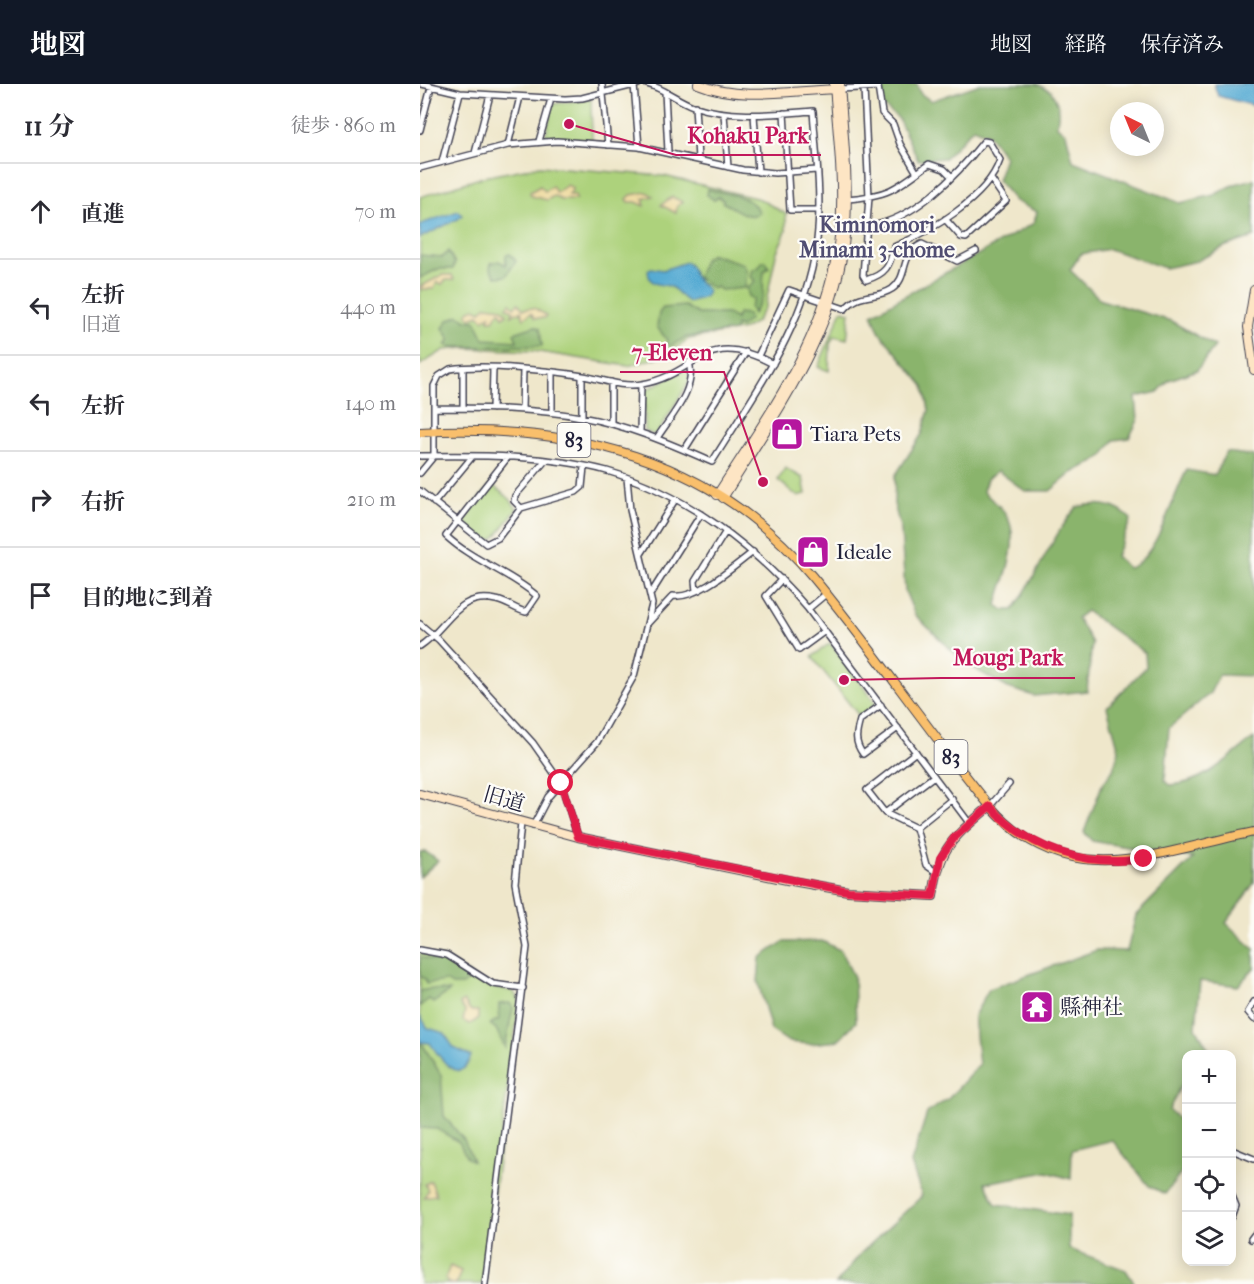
<!DOCTYPE html>
<html lang="ja">
<meta charset="utf-8">
<style>
:root{--surface:#fff;--page:#f7f7f7;--text:#2b2b33;--muted:#7c7c81;--line:#e1e1e2;--accent:#111827}
body{margin:0;font-family:"IM FELL French Canon","Noto Serif JP",serif;background:var(--page);color:var(--text)}
.controls{position:absolute;right:18px;bottom:18px;display:grid;overflow:hidden;border-radius:12px;box-shadow:0 3px 15px #0003}
.controls button{width:54px;height:54px;display:grid;place-items:center;padding:0;border:0;border-bottom:2px solid var(--line);background:var(--surface);color:var(--text);font:30px sans-serif}
.compass{position:absolute;left:690px;top:18px;width:54px;height:54px;border-radius:50%;background:var(--surface);box-shadow:0 3px 15px #0003;rotate:317deg}
.stop{position:absolute;width:18px;height:18px;margin:-14px;border:4px solid #e11d48;border-radius:50%;background:#fff}
.stop.end{background:#e11d48;border-color:#fff;box-shadow:0 2px 6px #0008}
.list{margin:0;padding:0;list-style:none}
h2{display:flex;justify-content:space-between;align-items:center;height:78px;margin:0;padding:0 24px;font-size:26px}
h2 small{font-size:20px;font-weight:400;color:var(--muted)}
.list li{display:grid;grid-template-columns:39px 1fr auto;gap:18px;align-items:center;box-sizing:border-box;height:96px;padding:0 24px;border-top:2px solid var(--line)}
.list b{display:block;font-size:22px;white-space:nowrap}
.list p{margin:0;font-size:20px;white-space:nowrap;color:var(--muted)}
.list em{font-size:20px;font-style:normal;color:var(--muted)}
.icon{flex:none;width:33px;height:33px;fill:none;stroke:currentColor;stroke-width:2;stroke-linecap:round;stroke-linejoin:round}
.map{position:relative;flex:none;width:834px;height:1200px;overflow:hidden}
header{display:flex;align-items:center;gap:36px;box-sizing:border-box;height:84px;padding:0 30px;background:var(--accent);color:#fff}
header strong{font-size:28px}
nav{display:flex;gap:33px;margin-inline-start:auto;font-size:21px}
main{display:flex}
aside{flex:1;background:var(--surface)}
.map>svg:first-child{display:block}
.green{fill:#add27c;stroke:#687a5c;stroke-width:1.5}
.forest{fill:#8ab46c;stroke:#566b54;stroke-width:1.5}
.sand{fill:#eeda9e;stroke:#887e6c;stroke-width:1.5}
.water{fill:#57abd3;stroke:#3c6687;stroke-width:1.5}
.lines{fill:none;stroke-linecap:round;stroke-linejoin:round}
.street-casing{stroke:#414051;stroke-width:8}
.secondary-casing{stroke:#414051;stroke-width:10}
.primary-casing{stroke:#414051;stroke-width:10}
.street{stroke:#fff;stroke-width:5}
.secondary{stroke:#fde5c4;stroke-width:8}
.primary{stroke:#f9bf6c;stroke-width:8}
.route{stroke:#e11d48;stroke-width:8}
.labels{text-anchor:middle;dominant-baseline:central;stroke-width:4.5;stroke-linejoin:round;paint-order:stroke}
.shield{fill:#fdfcf7;stroke:#646373;stroke-width:1.5}
.shield-label{font-size:20px;font-weight:bold;fill:#22223b}
.poi-label{font-size:21px;fill:#22223b;stroke:#fdfcf7;text-anchor:start}
.street-label{font-size:21px;fill:#22223b;stroke:#fdfcf7}
.neighbourhood-label{font-size:22px;font-weight:bold;fill:#504d72;stroke:#fdfcf7}
.leader{fill:none;stroke:#c2185b;stroke-width:2}
.callout-dot{fill:#c2185b;stroke:#fdfcf7;stroke-width:2}
.callout-label{font-size:22px;text-anchor:middle;font-weight:bold;fill:#c2185b;stroke:#fdfcf7;stroke-width:4.5;stroke-linejoin:round;paint-order:stroke}
</style>
<header>
<strong>地図</strong>
<nav><a>地図</a><a>経路</a><a>保存済み</a></nav>
</header>
<main>
<aside>
<h2>11 分<small>徒歩 · 860 m</small></h2>
<ul class="list">
<li><svg class="icon" aria-label="ahead" viewBox="0 0 24 24"><path d="M12 20V5M6 11l6-6 6 6"/></svg><div><b>直進</b></div><em>70 m</em></li>
<li><svg class="icon" aria-label="left" viewBox="0 0 24 24"><path d="M17 20v-9H6M10 6l-5 5 5 5"/></svg><div><b>左折</b><p>旧道</p></div><em>440 m</em></li>
<li><svg class="icon" aria-label="left" viewBox="0 0 24 24"><path d="M17 20v-9H6M10 6l-5 5 5 5"/></svg><div><b>左折</b></div><em>140 m</em></li>
<li><svg class="icon" aria-label="right" viewBox="0 0 24 24"><path d="M7 20v-9h11M14 6l5 5-5 5"/></svg><div><b>右折</b></div><em>210 m</em></li>
<li><svg class="icon" aria-label="arrive" viewBox="0 0 24 24"><path d="M6 21V4h12l-3 4 3 4H6"/></svg><div><b>目的地に到着</b></div></li>
</ul>
</aside>
<div class="map">
<svg width="834" height="1200" viewBox="0 0 834 1200">
<rect width="100%" height="100%" fill="#fdfcf7"/>
<filter id="ink" filterUnits="userSpaceOnUse"><feTurbulence type="fractalNoise" baseFrequency=".0167" numOctaves="2"/><feDisplacementMap in="SourceGraphic" scale="12" xChannelSelector="R" yChannelSelector="G"/><feConvolveMatrix kernelMatrix="1 2 1 2 8 2 1 2 1" color-interpolation-filters="sRGB"/></filter>
<filter id="wash" filterUnits="userSpaceOnUse"><feTurbulence type="fractalNoise" baseFrequency=".008" numOctaves="4" result="noise"/><feDisplacementMap in="SourceGraphic" scale="24" xChannelSelector="R" yChannelSelector="G"/><feGaussianBlur stdDeviation="1.35" result="paint"/><feColorMatrix in="noise" values="0 0 0 0 0 0 0 0 0 0 0 0 0 0 0 0 0 1.4 0 .05"/><feComposite in="paint" operator="in"/></filter>
<g filter="url(#wash)">
<rect width="100%" height="100%" fill="#efe7cb"/>
<path class="green" d="M171 15 172 57 125 53 133 20Z
M120 82 244 92 340 115 366 130V147L356 170 345 223 336 238 324 245 269 255 244 272 208 282 113 267 44 264 24 266 0 281V113L63 93Z
M422 226 430 228 427 255 414 252 410 260 409 287 398 283Z
M265 285 269 288V298L238 348 235 351 225 347 224 307Z
M365 384 383 394 386 410 377 412 358 396Z
M71 400 90 415 97 425 75 454 67 458 42 436Z
M410 559 455 618V621L440 633 392 573Z
M0 869 25 874 59 897 75 904 93 907 99 915 62 1200H0Z"/>
<path class="forest" d="M463 0H497L500 9 511 17 560 0H617L631 7 639 23 637 42 646 49 653 77 760 119 794 111 815 100 834 95V153L806 162 777 177 745 184 689 165 661 170 650 186 681 216 751 237 795 262 777 286 749 296 738 308 716 313 718 336 709 354 694 356 682 373 652 389 630 407H605L578 387 567 395 563 407C569 414 574 417 580 423 606 449 584 492 577 521L584 526H593C617 493 630 455 657 423 679 418 695 420 711 435L696 472 708 484C736 478 753 410 767 386L795 391 806 368 834 372V592L799 591 790 609 749 644 745 696 750 701C783 700 808 674 834 654V799L806 839 834 865V884L818 902 780 897 776 944 791 969 766 970V996L760 1003 749 1026 766 1042V1083L745 1110 729 1102 692 1056 652 1066 651 1095 627 1088 565 1099 576 1120 649 1131V1165L706 1186 715 1200H416L441 1169 502 1112 491 1079 507 1029 529 1014 559 981 554 932 569 905 677 866 707 867 716 831 773 774 672 757 664 748 682 701 693 686 699 666 687 623 726 583 725 569 666 527 657 534 672 559 667 607 614 612 588 604 546 580 495 531 485 507 481 446 474 420 475 392 502 350 509 326 504 302 460 249 452 230 614 139 617 128 595 117 577 96 585 73 568 50 553 44 525 74 498 76 478 34 463 22Z
M288 105C308 111 329 109 340 129 327 137 315 123 303 119V116L298 113 294 116 287 111Z
M28 167 35 179 33 185H18L0 194V171L23 173Z
M90 170 96 177 86 192 76 193 70 184 71 179 79 177 86 181V171Z
M292 170 324 180 327 189 325 204 301 206 296 203 293 205 277 193 285 174Z
M343 177H346L349 184 344 187C341 213 349 205 333 230L330 223 334 215 329 213 327 204 335 197 331 193 333 185 338 184Z
M265 222 278 230H308L316 235 318 229 328 230 329 236 320 243 316 241 315 247 267 253 250 262 246 261 247 256 237 243 239 229 243 224Z
M39 231 46 236H55L64 255 97 257 94 249 115 242 120 244 122 262 31 263 26 261 30 255 23 244 28 236Z
M0 768H6L18 777 0 793Z
M402 857 420 866 434 893 436 938 417 957 390 960 369 958 351 946 338 898 340 874 363 858Z
M0 873 27 879 50 895 43 901H32L26 897 6 900V896L0 892Z
M10 905 30 907 13 919 9 915 0 922V907Z
M90 919 93 924 85 964 76 945 70 940 79 935V920Z
M0 956 21 991 24 1032 44 1056 53 1077 47 1074 39 1058 17 1045 0 1044Z"/>
<path class="sand" d="M147 101 153 104 149 111H155L156 116H141L134 112 127 116 111 112 110 108 120 102 125 107 132 102 136 109Z
M227 108 233 112 223 115 225 122 216 118H209L207 115 211 111Z
M252 113 263 118 257 122 256 129 241 121Z
M22 191H32L34 196H26L22 200 17 198 14 205H0V203Z
M90 219 94 223 98 219 103 225 114 224 126 231 125 234H115L111 229 104 234 101 227 91 232 94 227 87 223Z
M67 222 82 224 87 230 83 233 80 227 73 236H69L70 231 63 236 59 231 51 234 47 231 48 227 55 224 61 227Z
M44 917 50 927H58V935L50 940 43 937 45 927 40 920Z
M11 1097 16 1111 4 1113 8 1106 5 1100Z
M30 1182 41 1187 36 1200H30L25 1195Z"/>
<path class="water" d="M794 0H834V22L798 12Z
M38 127 42 131 38 135 0 154V142L4 139Z
M266 178C274 184 272 190 277 196 281 201 285 201 288 207L285 213 269 218C261 215 257 205 249 202 239 199 229 203 228 186L231 184 243 186Z
M0 932 8 944 24 949 34 964 51 972C40 1006 18 971 10 959L0 958Z"/>
</g>
<g filter="url(#ink)">
<g class="lines">
<g class="street-casing">
<path id="street" d="M2 0 40 9 145 15 162 14 218 0
M182 0 188 61
M214 1 219 63
M444 4 449 113 443 191 446 196C466 190 470 182 474 163 510 147 567 115 580 76L569 58 564 57C538 90 493 137 449 142
M420 5 458 3 462 29 473 40 480 60 497 89
M245 8 248 68
M275 22 278 75
M364 29 370 126H398
M304 30 308 83
M334 31 338 88
M0 46 11 3
M119 57 131 15
M88 61 100 13
M55 69 70 11
M22 78 40 9
M0 84 88 61 137 57 219 63 323 86 355 89 397 86
M426 115C468 112 476 105 509 80L524 85 532 93
M525 135 541 153 546 154 586 117 571 95
M338 272 369 206 425 225C440 207 455 216 472 205 490 192 478 171 502 160L537 177 556 167
M43 284V324
M14 324C63 324 113 324 161 333 207 341 249 359 292 378 336 307 387 240 397 156 402 113 396 70 393 27 353 30 312 35 273 22 257 16 243 4 227 0
M72 325 73 285
M102 326 103 285
M132 328V288
M162 333V292
M191 339V298
M220 348 221 301
M237 354C251 332 277 305 269 278
M265 365 326 268
M0 372C61 371 128 371 187 387 267 410 335 463 388 525L550 740
M125 377 95 412 94 417 101 424 156 408 162 403 164 383
M0 389 14 372V302L19 292 30 285C64 280 129 286 163 292 181 295 202 304 222 300 279 290 283 243 353 280
M0 407 66 460 78 454 101 424
M14 419 52 373
M221 470 255 416
M362 495 346 512 379 566 405 547
M276 507 275 497 306 447
M230 511 281 430
M388 525 406 510
M228 539 253 512C278 515 313 483 333 468
M0 540 19 556 113 659 141 699 158 753
M0 562C27 545 37 507 76 516 87 518 96 526 106 528L117 512C89 488 53 477 26 452L88 373
M461 621 440 636C436 650 434 658 443 670L478 644
M496 668 447 706 465 729 496 744 506 781 516 788
M570 722 589 700
M465 729 514 692
M113 742 128 713 177 658 214 592 232 520 210 426 207 394
M496 744 532 715
M0 866 27 871 73 900 103 904
M834 918 828 928 834 935
M812 1066 834 1075
M812 1112 816 1122 812 1133
M831 1155 834 1151
M65 1200 107 863 95 799 101 739"/>
</g>
<g class="secondary-casing">
<path id="secondary" d="M278 0C322 18 373 6 419 5
M834 206 828 243 834 286
M297 411C351 326 410 249 420 145 424 98 417 48 414 0
M303 414C356 328 419 246 426 142 429 95 423 47 420 0
M0 710 158 753 372 797 428 807 513 812C520 760 533 755 570 722"/>
</g>
<g class="primary-casing">
<path id="primary" d="M0 348C151 340 292 372 392 492 454 566 508 647 570 722 647 812 739 767 834 748"/>
</g>
<use href="#street" class="street"/>
<use href="#secondary" class="secondary"/>
<use href="#primary" class="primary"/>
</g>
</g>
<g class="lines" filter="url(#ink)">
<path class="route" d="M141 699 158 753 428 807 513 812 520 774 534 754 570 722C608 766 667 783 724 775"/>
</g>
<defs>
<g id="shop-square" transform="scale(1.725)"><rect x="-9" y="-9" width="18" height="18" rx="4" fill="#b5179e" stroke="#fdfcf7"/><path d="M-5-2.5h2.3a2.7 3.5 0 0 1 5.4 0H5L5.5 6h-11ZM-1.5-2.5h3a1.5 2.3 0 0 0-3 0Z" fill="#fff"/></g>
<g id="temple-square" transform="scale(1.725)"><rect x="-9" y="-9" width="18" height="18" rx="4" fill="#b5179e" stroke="#fdfcf7"/><path d="M0-6L5-2H3V0L6.5 2.5H4V6H1.5V3h-3V6H-4V2.5H-6.5L-3 0V-2H-5Z" fill="#fff"/></g>
</defs>
<g fill-rule="evenodd">
<use href="#shop-square" x="367" y="350"/>
<use href="#shop-square" x="393" y="468"/>
<use href="#temple-square" x="617" y="923"/>
</g>
<g class="labels">
<g class="shield">
<rect x="137.5" y="339" width="33" height="34" rx="4.5"/>
<rect x="514.5" y="656" width="33" height="34" rx="4.5"/>
</g>
<g class="shield-label">
<text x="154" y="356">83</text>
<text x="531" y="673">83</text>
</g>
<g class="poi-label">
<text x="390" y="350">Tiara Pets</text>
<text x="416" y="468">Ideale</text>
<text x="640" y="923">縣神社</text>
</g>
<g class="street-label">
<text transform="translate(84 715) rotate(16)">旧道</text>
</g>
<g class="neighbourhood-label">
<text x="457" y="141">Kiminomori<tspan x="457" dy="25">Minami 3-chome</tspan></text>
</g>
</g>
<path class="leader" d="M149 40L256 71H401M343 398L304 288H200M424 596L521 594H655"/>
<g class="callout-dot">
<circle cx="149" cy="40" r="6"/>
<circle cx="343" cy="398" r="6"/>
<circle cx="424" cy="596" r="6"/>
</g>
<g class="callout-label">
<text x="328" y="59">Kohaku Park</text>
<text x="252" y="276">7-Eleven</text>
<text x="588" y="581">Mougi Park</text>
</g>
</svg>
<div class="controls">
<button>+</button>
<button>−</button>
<button><svg class="icon" aria-label="locate" viewBox="0 0 24 24"><circle cx="12" cy="12" r="6"/><path d="M12 2v4M12 18v4M2 12h4M18 12h4"/></svg></button>
<button><svg class="icon" aria-label="layers" viewBox="0 0 24 24"><path d="M12 4l9 5-9 5-9-5zM3 14l9 5 9-5"/></svg></button>
</div>
<svg class="compass" viewBox="-18 -18 36 36"><path d="M0-13l5 13h-10z" fill="#e53935"/><path d="M0 13l5-13h-10z" fill="#7c7c81"/></svg>
<div class="stop" style="left:141px;top:699px"></div>
<div class="stop end" style="left:724px;top:775px"></div>
</div>
</main>
